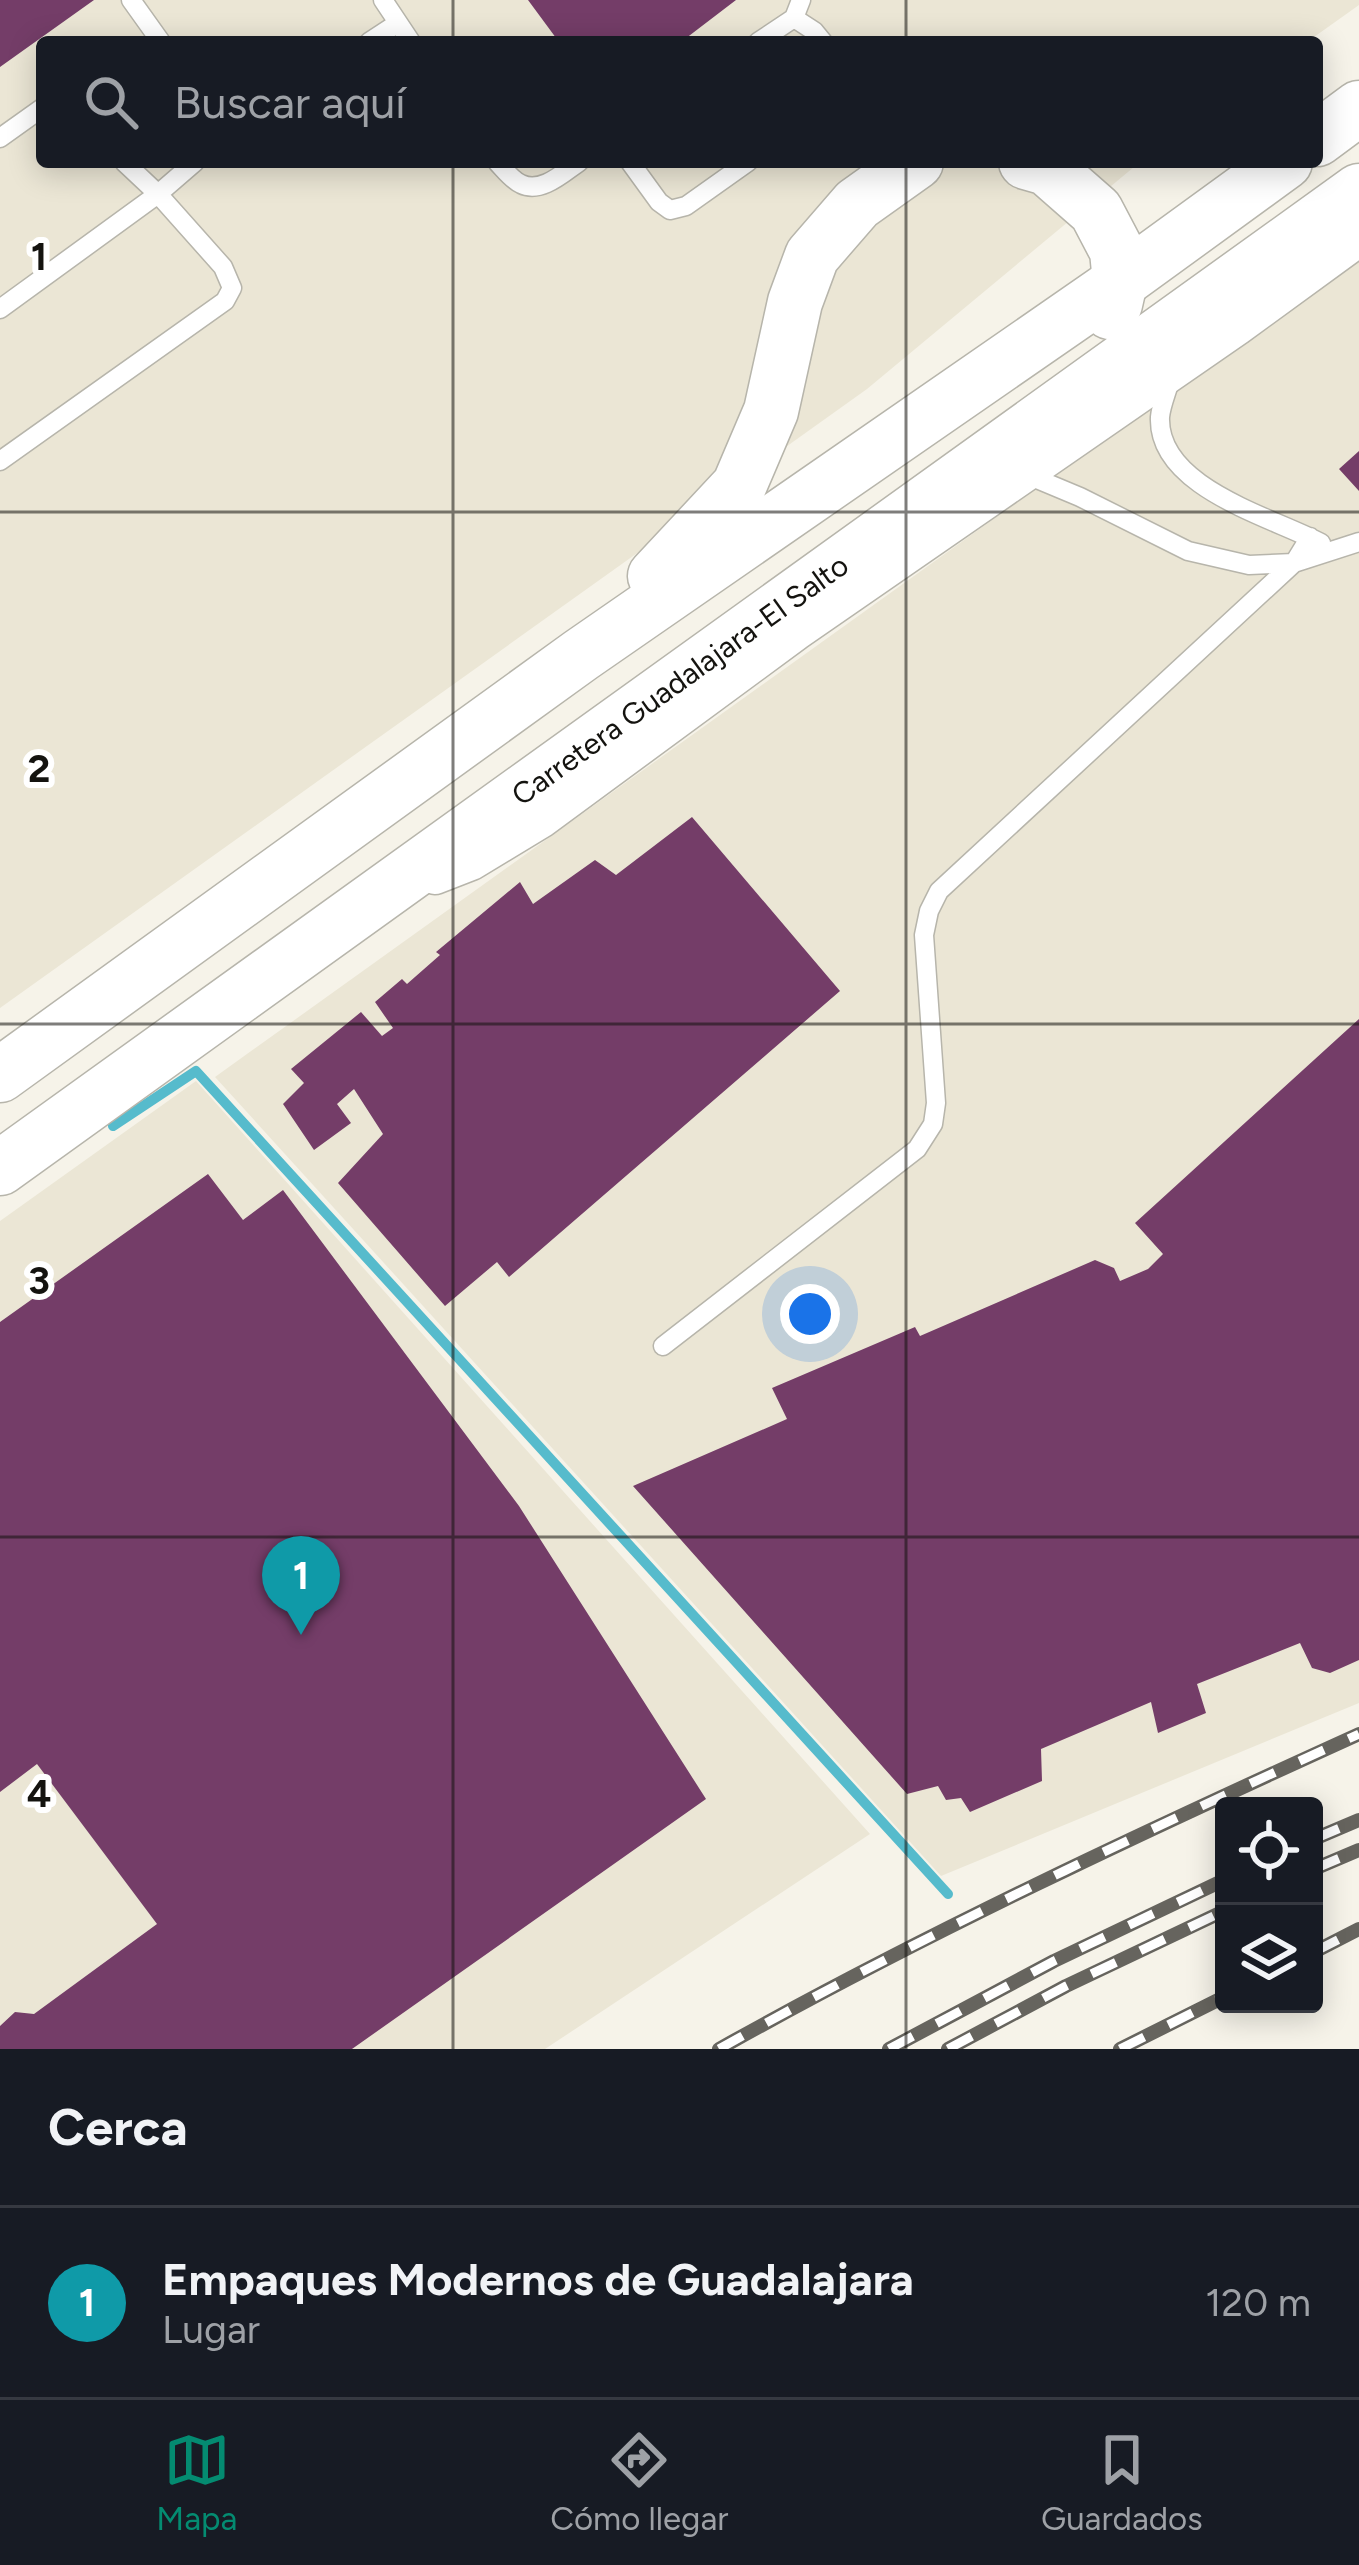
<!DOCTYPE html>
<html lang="es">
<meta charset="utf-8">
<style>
:root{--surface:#171b24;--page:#242831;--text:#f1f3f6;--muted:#9ea1a6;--line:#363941;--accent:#048b71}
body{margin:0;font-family:Figtree,sans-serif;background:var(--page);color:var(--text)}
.controls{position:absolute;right:36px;bottom:36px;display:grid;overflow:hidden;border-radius:12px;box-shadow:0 6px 30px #0003}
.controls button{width:108px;height:108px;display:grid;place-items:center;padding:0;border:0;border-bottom:3px solid var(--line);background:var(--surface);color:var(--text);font:60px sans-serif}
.you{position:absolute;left:810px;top:1314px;width:42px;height:42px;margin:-30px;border:9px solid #fff;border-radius:50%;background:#1a73e8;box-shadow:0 0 0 18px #1a73e833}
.badge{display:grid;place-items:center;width:78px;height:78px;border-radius:50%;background:var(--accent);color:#fff;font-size:39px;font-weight:700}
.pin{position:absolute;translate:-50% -99px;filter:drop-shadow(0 3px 6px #0008)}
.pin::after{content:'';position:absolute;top:63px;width:42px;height:36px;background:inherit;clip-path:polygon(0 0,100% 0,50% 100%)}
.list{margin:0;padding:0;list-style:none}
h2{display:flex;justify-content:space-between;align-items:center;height:156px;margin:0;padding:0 48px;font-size:51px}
h2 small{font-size:39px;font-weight:400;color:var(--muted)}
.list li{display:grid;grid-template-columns:78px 1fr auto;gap:36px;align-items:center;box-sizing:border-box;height:192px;padding:0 48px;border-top:3px solid var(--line)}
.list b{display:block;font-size:45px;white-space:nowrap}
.list p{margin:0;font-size:39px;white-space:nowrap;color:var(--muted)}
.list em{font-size:39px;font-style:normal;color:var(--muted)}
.icon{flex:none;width:66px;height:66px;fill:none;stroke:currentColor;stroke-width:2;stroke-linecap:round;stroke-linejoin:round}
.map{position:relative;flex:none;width:1359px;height:2049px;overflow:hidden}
.search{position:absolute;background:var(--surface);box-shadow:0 6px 30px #0003;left:36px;right:36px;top:36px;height:132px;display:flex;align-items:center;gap:30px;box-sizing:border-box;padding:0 42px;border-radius:12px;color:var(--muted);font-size:45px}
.sheet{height:348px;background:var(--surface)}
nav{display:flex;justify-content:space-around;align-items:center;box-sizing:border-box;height:168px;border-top:3px solid var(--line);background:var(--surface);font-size:33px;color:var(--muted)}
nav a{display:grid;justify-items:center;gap:6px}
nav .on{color:var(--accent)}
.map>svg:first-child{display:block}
.built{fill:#ebe6d5}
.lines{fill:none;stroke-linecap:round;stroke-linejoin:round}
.stream{stroke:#56bbcc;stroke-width:10}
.building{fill:#743d68}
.lane-casing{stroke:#b7b5ab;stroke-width:21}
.street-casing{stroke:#b7b5ab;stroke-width:39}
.secondary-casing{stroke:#b7b5ab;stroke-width:57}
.lane{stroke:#fff;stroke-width:18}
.street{stroke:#fff;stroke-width:36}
.secondary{stroke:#fff;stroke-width:54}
.rail-casing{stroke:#66645e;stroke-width:14}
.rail{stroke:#fff;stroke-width:9;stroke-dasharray:27;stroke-linecap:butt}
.grid{fill:none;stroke:#14130f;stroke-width:3;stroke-opacity:0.55}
.labels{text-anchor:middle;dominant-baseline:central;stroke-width:12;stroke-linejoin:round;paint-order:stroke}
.street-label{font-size:30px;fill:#14130f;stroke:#fff}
.grid-label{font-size:39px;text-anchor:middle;font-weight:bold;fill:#14130f;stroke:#fff;stroke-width:12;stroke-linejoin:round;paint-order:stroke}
</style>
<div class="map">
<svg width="1359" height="2049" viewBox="0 0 1359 2049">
<rect width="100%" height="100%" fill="#f6f3e9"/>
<path class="built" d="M0 0H1359V5L1307 42H42V162H1140L867 389 0 1008Z
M1359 257V1703L941 1876 215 1077Z
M196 1081 870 1834 545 2049H0V1221Z"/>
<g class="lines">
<path class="stream" d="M113 1126 196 1071 948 1894"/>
</g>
<path class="building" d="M0 0H94L0 67Z
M528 0H736L681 42H559Z
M1359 451V491L1339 469Z
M692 817 840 991 509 1277 497 1262 445 1306 338 1183 383 1134 354 1089 337 1104 351 1123 314 1150 283 1104 304 1083 291 1069 361 1012 382 1036 393 1028 375 1002 402 979 407 984 440 955 436 952 520 882 533 904 595 860 616 875Z
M1359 1019V1660L1330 1673 1312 1668 1300 1643 1197 1684 1206 1713 1158 1733 1151 1702 1041 1749 1042 1781 970 1812 961 1798 946 1800 938 1786 907 1794 633 1486 787 1419 772 1388 915 1327 920 1336 1095 1260 1114 1268 1120 1281 1148 1269 1163 1254 1135 1223Z
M208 1174 243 1220 283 1190 519 1506 706 1799 352 2049H0V2026L15 2012 34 2014 157 1924 37 1764 0 1792V1322Z"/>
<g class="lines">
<g class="lane-casing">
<path id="lane" d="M131 0 161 42
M383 0 411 42
M794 18 814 31 823 42
M369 42 398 23
M758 42 794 18 801 0
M0 138 42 108
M497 162C503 168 512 180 521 184 541 194 563 173 579 162
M630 162 659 202 670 210 686 206 748 162
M0 309 158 194 124 162
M1170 380C1167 392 1161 405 1160 417 1157 487 1269 516 1321 543
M0 461 225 301 232 288 223 267 158 194 195 162
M1025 474 1080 497 1188 551 1249 565 1294 563 1359 542
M663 1346 917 1149 933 1124 936 1103 924 935 929 911 939 891 1294 563 1310 537"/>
</g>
<g class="street-casing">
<path id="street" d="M435 876 471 862 542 819 796 632 1237 327 1359 238"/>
</g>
<g class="secondary-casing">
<g id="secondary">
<path d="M1317 139 1359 108"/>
<path d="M1026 162 1047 168 1096 211 1117 251 1120 282 1115 304 1110 312"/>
<path d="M655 576 739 486 771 411 795 302 812 256 857 204 916 162"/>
<path d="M0 1075 581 655 1120 282 1285 162"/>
<path id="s1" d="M0 1168 1359 191"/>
</g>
</g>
<use href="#lane" class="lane"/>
<use href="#street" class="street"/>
<use href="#secondary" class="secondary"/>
<g class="rail-casing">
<path id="rail" d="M1314 1839 1359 1820
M1314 1869 1359 1850
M1314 1952 1359 1929
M719 2049C926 1933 1143 1832 1359 1734
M889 2049 1054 1961 1224 1880
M948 2049 1066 1986 1224 1911
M1120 2049 1224 1997"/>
</g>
<use href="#rail" class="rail"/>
</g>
<path class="grid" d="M453 0V42M906 0V42M453 162V2049M906 162V2049M0 512H1359M0 1024H1359M0 1537H1359"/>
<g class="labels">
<g class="street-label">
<text stroke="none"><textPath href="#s1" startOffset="837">Carretera Guadalajara-El Salto</textPath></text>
</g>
</g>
<g class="grid-label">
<text x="39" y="270">1</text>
<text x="39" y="782">2</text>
<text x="39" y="1294">3</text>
<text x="39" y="1807">4</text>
</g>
</svg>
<div class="controls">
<button><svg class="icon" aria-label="locate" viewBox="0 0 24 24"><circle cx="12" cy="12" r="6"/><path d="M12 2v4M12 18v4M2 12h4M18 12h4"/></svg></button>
<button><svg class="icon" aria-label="layers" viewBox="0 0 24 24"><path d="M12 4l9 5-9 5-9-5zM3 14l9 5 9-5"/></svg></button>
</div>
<div class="you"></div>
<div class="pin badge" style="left:301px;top:1635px;background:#0f9aa8">1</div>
<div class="search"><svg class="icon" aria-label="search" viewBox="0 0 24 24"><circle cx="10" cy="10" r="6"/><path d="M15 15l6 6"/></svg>Buscar aquí</div>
</div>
<section class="sheet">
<h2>Cerca<small></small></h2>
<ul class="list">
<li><span class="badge" style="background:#0f9aa8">1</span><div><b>Empaques Modernos de Guadalajara</b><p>Lugar</p></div><em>120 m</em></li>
</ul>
</section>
<nav>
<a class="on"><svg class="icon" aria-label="map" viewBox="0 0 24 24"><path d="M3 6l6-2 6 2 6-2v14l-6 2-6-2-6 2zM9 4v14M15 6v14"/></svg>Mapa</a>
<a><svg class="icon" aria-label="directions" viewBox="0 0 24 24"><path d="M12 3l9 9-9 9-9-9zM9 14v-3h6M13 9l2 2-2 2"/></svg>Cómo llegar</a>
<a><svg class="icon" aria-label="saved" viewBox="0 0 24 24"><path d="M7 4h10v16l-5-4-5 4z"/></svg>Guardados</a>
</nav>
